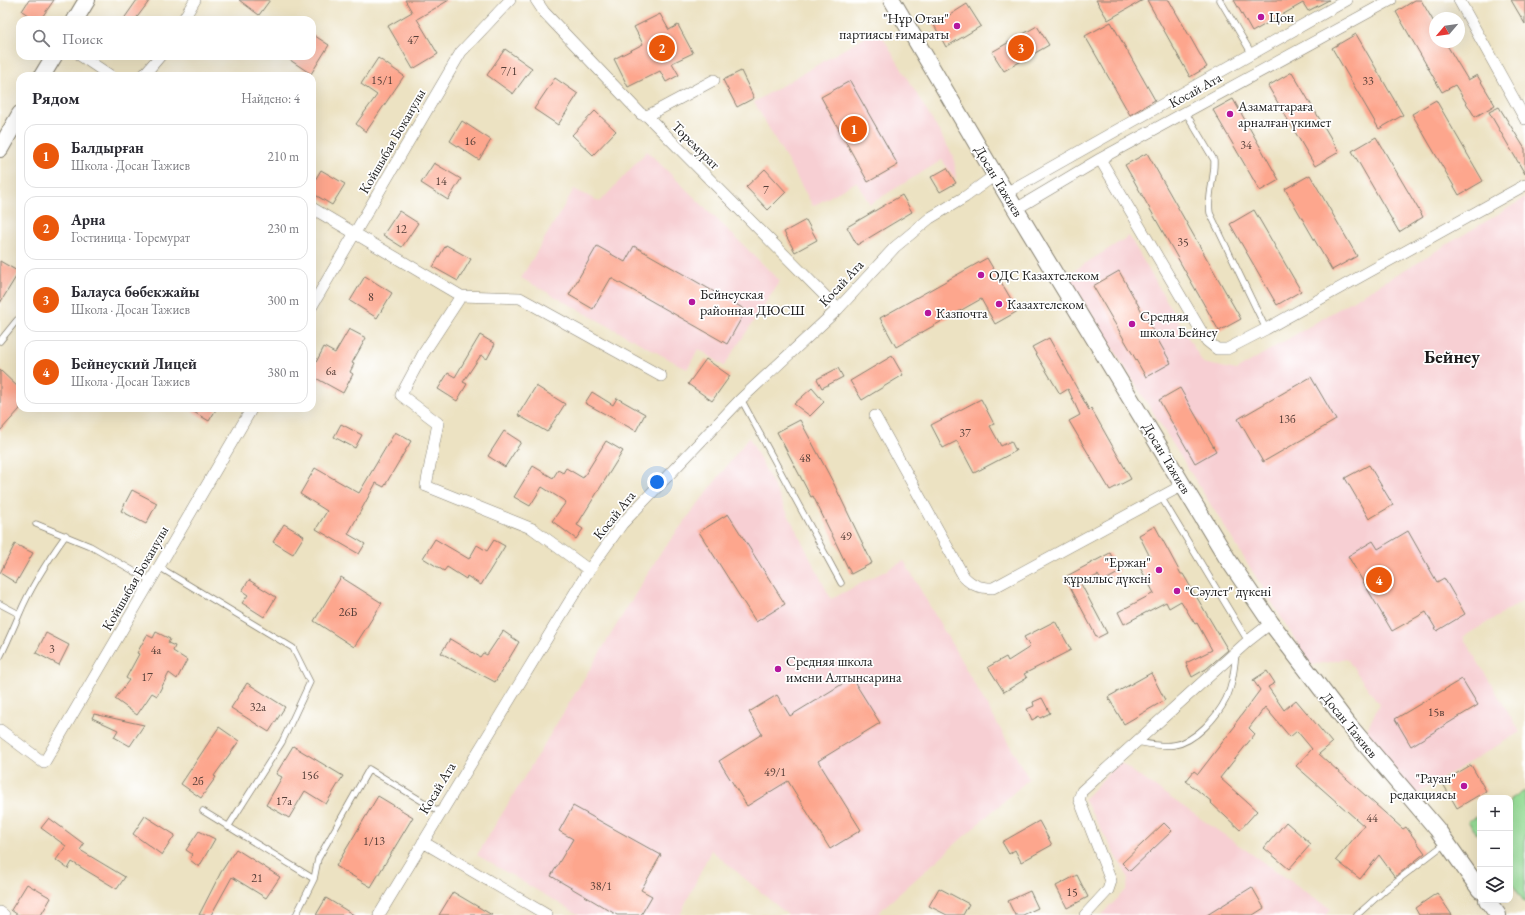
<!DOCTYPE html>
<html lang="ru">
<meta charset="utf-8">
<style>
:root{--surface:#fff;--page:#f2f2f3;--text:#2b2b33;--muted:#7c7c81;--line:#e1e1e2;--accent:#ea580c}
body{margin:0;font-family:"EB Garamond",serif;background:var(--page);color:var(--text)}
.controls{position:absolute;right:12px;bottom:12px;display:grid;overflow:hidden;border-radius:8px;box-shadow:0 4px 16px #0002}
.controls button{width:36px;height:36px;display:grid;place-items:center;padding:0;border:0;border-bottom:1px solid var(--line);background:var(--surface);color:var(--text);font:20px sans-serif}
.compass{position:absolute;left:1429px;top:12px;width:36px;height:36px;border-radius:50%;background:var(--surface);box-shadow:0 4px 16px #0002;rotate:241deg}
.you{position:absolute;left:657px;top:482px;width:14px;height:14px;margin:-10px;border:3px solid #fff;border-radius:50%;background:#1a73e8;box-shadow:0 0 0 6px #1a73e833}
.badge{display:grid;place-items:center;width:26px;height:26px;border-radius:50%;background:var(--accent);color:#fff;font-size:13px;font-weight:700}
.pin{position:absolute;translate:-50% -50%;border:2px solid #fff;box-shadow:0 1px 4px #0006}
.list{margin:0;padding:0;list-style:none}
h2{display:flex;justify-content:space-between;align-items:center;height:52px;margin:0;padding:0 16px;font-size:17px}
h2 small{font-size:13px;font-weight:400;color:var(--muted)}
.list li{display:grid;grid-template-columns:26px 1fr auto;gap:12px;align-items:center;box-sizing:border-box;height:64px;margin:0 8px 8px;padding:0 8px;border:1px solid var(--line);border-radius:12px}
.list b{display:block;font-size:15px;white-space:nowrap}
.list p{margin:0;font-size:13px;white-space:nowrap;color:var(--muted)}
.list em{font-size:13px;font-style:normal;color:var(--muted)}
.icon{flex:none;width:22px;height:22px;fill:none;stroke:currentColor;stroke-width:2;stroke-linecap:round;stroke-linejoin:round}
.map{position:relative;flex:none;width:1525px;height:915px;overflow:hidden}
.search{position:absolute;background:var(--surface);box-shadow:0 4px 16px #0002;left:16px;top:16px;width:300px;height:44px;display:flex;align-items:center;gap:10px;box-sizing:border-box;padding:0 14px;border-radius:12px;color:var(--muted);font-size:15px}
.panel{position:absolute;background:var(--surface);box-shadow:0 4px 16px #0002;left:16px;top:72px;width:300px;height:340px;border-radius:12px}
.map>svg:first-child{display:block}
.built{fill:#f7cfd3}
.green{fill:#97dd97;stroke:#5a7c5a}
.building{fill:#fda68d}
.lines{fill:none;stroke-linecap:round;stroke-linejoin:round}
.lane-casing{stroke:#847f6f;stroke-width:7}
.street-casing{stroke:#847f6f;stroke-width:12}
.secondary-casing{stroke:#847f6f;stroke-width:18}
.lane{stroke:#fff;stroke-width:5.5}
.street{stroke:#fff;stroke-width:11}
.secondary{stroke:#fff;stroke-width:16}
.poi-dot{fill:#b5179e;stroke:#fff;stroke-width:1.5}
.labels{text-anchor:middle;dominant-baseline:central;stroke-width:3.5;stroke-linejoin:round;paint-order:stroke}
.number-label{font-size:12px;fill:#543e38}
.poi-label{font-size:14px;fill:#1c1c1c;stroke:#fff;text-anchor:start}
.street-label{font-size:14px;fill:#1c1c1c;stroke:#fff}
.district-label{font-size:18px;font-weight:bold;fill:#1c1c1c;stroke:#fff}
</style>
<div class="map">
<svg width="1525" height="915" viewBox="0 0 1525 915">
<rect width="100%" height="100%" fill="#fff"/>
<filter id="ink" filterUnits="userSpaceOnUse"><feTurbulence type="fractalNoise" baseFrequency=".025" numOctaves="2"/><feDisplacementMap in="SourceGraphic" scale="8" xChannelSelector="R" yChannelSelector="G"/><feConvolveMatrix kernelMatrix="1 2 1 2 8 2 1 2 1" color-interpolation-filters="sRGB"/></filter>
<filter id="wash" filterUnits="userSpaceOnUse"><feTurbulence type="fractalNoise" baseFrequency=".012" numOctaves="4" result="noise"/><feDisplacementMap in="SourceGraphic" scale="16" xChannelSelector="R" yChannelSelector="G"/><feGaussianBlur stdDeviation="0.9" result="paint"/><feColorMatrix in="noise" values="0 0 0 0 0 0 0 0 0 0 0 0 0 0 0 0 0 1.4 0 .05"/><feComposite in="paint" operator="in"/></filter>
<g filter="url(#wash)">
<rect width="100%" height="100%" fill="#ece2c2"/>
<path class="built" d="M878 29 954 157 956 180 942 160 870 204 856 182 813 206 754 102Z
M647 151 780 281 724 366 699 349 687 369 521 278 574 189 600 202Z
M1525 198V600L1463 637 1520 732 1405 801 1365 734 1379 704 1347 659 1311 665 1067 275 1129 236 1203 363 1236 370Z
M749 437 831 599 904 561 1029 779 883 908 878 915H788L711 850 680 915H579L477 855 659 555Z
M1119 762 1331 909 1326 915H1101L1127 889 1128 877 1084 799Z"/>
<path class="green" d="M1525 791V903L1510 881V799Z
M1480 815V838L1468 821Z"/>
<g id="blocks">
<path class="building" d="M29 0H54L40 20H35L22 11Z
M137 0H150L135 20H123Z
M239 0H270L259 15Z
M405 0H449L417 19 438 54 413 69 388 26 412 12Z
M1096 0H1143L1108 20Z
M1147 0H1169L1207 67 1190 77Z
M1234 0H1329L1308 11 1303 3 1252 32Z
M1415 0H1421L1435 24V42H1445L1468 80 1477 75 1495 105 1475 117 1455 85 1442 92 1396 12Z
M1511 0H1525V24Z
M967 4 981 26 946 47 934 25Z
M660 14 669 30 678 25 693 53 672 63 679 75 666 82 660 71 628 87 614 59 643 44 634 27Z
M1111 22 1155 100 1130 115 1085 36Z
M1037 26 1049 45 1004 71 992 52Z
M312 34 329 45 311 74 284 56H312Z
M1356 34 1403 115 1379 129 1332 48Z
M505 49 532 68 513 94 487 75Z
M378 58 404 76 366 132 356 124 377 95 361 84Z
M741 71 754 98 737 107 723 80Z
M1292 72 1339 152 1315 166 1268 86Z
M555 78 578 94 558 125 534 109Z
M850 81 898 165 868 182 821 97Z
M1233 99 1279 180 1260 191 1213 110Z
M1436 100 1483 181 1459 195 1412 114Z
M1499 107 1525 149V174L1489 112Z
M595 111 616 131 593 155 572 135Z
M462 121 491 140 479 160 450 141Z
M1376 137 1423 217 1399 232 1352 151Z
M1147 153 1241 319 1219 331 1125 165Z
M434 163 461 179 448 200 421 183Z
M947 168 956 183 940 192 931 177Z
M765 169 786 192 768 210 746 187Z
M321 170 345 184 332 205 312 193V185Z
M1310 175 1357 256 1332 270 1285 189Z
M902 195 912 212 857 245 847 227Z
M1254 210 1301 291 1277 305 1230 224Z
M399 211 418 223 402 247 383 235Z
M806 220 817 240 795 252 784 232Z
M446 245 471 259 458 281 433 267Z
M597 246 625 262 634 246 746 310 727 344 611 278 593 309 569 295Z
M987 258 1018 311 995 324 981 299 896 347 880 318Z
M0 261 19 272 0 303Z
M1119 271 1171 363 1146 377 1093 286Z
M365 276 392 293 377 318 350 301Z
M349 329 366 338 352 363 354 364 350 372 353 374 343 393 312 376V370L324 347 335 353Z
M480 335 495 344 487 359 481 355 463 382 467 384 457 401 438 389 448 373 455 377Z
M1049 338 1089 410 1091 408 1131 479 1110 490 1069 421 1080 415 1068 389 1060 394 1032 347Z
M892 356 903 375 862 400 850 381Z
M706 359 730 376 712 401 688 384Z
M838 368 843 377 822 388 817 379Z
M0 370 20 389V409L0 431Z
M1311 377 1336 420 1263 462 1238 419Z
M536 386 565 404 547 432 518 415Z
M812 388 824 402 810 416 794 404Z
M1180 388 1216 451 1195 463 1159 400Z
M592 392 613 405 617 398 645 414 636 431 585 403Z
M981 399 994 424 990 426 1001 446 1011 441 1016 451 974 473 957 441 943 448 931 425Z
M187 408H217L209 421Z
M800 420 834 484 872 563 851 574 813 496 811 497 777 432Z
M341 424 362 435 355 448 334 437Z
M504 431 521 442 505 467 488 456Z
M395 432 411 441 384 487 376 483 348 534 365 544 359 554 316 529 327 511 300 494 315 468 359 493Z
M606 441 623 451 577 525 583 529 576 539 552 521 566 502 542 487 530 506 514 497 533 466 553 478 558 470 563 473 566 468 583 478Z
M1369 465 1393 505 1369 519 1345 478Z
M132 490 157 503 146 524 121 511Z
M728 514 785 604 756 622 699 532Z
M284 524 304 536 293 554 273 542Z
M1155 526 1181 574H1183L1228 650 1206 669 1192 677 1186 663 1212 650 1197 623 1195 624 1181 601 1169 608 1166 602 1124 624 1118 612 1154 593 1138 564 1150 557 1139 535Z
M1408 531 1437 582 1444 578 1465 614 1437 631 1426 612 1392 631 1348 556 1373 541 1378 549Z
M435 539 469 559 477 545 487 551 494 540 505 546 481 585 467 576 466 579 447 567 444 571 423 558Z
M15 544 33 553 16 583 0 573Z
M1110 553 1120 572 1102 582 1098 575 1081 584 1107 633 1097 638 1065 577Z
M341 577 382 603 354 647 314 621Z
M249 580 276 597 264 617 242 603 248 595 242 591Z
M1055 621 1071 650 1024 674 1027 678 1004 692 988 667 1006 657 1008 661 1030 647 1024 637Z
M503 631 519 642 495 682 441 653 450 639 480 657 483 653 487 655Z
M156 632 170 639 168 643 175 646 173 651 187 660 177 679 169 673 157 696 152 693 137 715 115 699 129 680 126 678 139 654 137 653 147 635 153 638Z
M46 633 69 645 59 665 36 653Z
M1267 671 1275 683 1268 687 1284 710 1296 700 1332 743 1319 754 1403 829 1406 827 1425 853 1395 877 1379 855 1360 879 1336 860 1364 826 1296 766 1312 749 1297 731 1290 737 1265 707 1249 728 1255 734 1220 778 1257 811 1240 830 1211 803 1212 802 1186 781 1194 771 1198 774 1235 726 1234 725 1260 690 1253 680Z
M1151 673 1165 700 1124 724 1108 697Z
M852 678 880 723 818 761 861 830 830 849 788 781 747 806 719 761 762 734 749 712 777 695 790 716Z
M1462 679 1478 705 1411 746 1395 719Z
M247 683 285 707 269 732 231 708Z
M1042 698 1050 713 1040 718 1039 716 1032 720 1027 709 1034 706 1033 702Z
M94 714 144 725 130 746 114 737 118 730 92 718Z
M219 727 239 741 214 776 216 777 201 798 181 784Z
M293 746 343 776 326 804 305 791 289 818 266 805 282 777 276 774Z
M1471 765 1486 791 1457 808 1442 782Z
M378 796 413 817 371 887 336 866Z
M573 806 661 855 641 890 652 896 641 915H617L551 876 573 839 559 831Z
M145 816 175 835 162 855 133 834Z
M49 818 84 844 80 850 125 877 117 889 72 862 68 869 56 860 66 846 41 828Z
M1039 821 1052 845 1021 862 1015 850 1009 854 1002 842Z
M1286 822 1311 844 1289 869 1264 848Z
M1164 823 1172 831 1130 871 1122 863Z
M199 831 215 839 199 867 190 860 192 854 186 850Z
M236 849 280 877 266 898 232 877 211 915H199L221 872Z
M1077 875 1088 897 1067 908 1056 886Z
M27 884 51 898 41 915H18L11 910Z
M1252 887 1264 908 1253 915H1207Z
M939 888 969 904 963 915H947L929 906Z
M1030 891 1038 908 1023 915H1015L1008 901Z
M453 892 492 915H439Z
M1437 893 1452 915H1419L1415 908Z
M326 898 354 915H316Z"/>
</g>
</g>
<g filter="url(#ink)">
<use href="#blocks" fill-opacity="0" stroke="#847f6f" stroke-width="1"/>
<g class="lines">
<g class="lane-casing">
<path id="lane" d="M1220 0 1252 54
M1186 113 1214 160C1215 178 1207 195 1210 213L1266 329
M0 341 17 320
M741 399 841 583
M1161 497 1248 641
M36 524 90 546 151 581
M159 567 293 648 310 682 282 742 228 827
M0 604 19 614
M0 657C7 643 13 629 19 615 31 586 48 560 66 535
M1137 742C1149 744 1162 747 1174 745 1195 742 1217 717 1226 699 1233 685 1234 669 1236 654
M203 811 314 879
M296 915 314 879 318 859 369 769 440 812
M1357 915 1386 889 1446 843"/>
</g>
<g class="street-casing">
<path id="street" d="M536 0 544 12 641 114 647 116 838 309
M1459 0 1525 119
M183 20 195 0
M81 56 111 76
M143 76 160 56
M647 116 714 80
M1100 159 1207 341 1217 349H1227L1266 329 1525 185
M1006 193 1347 0
M312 208 461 296
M1016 209 1100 159 1391 0
M312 306 461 52 510 0
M875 416 964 577C973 586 980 588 993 588L1183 485
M589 570 533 529 426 486 438 423 401 395 423 354 461 296 520 298 661 376
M0 730 44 763 252 408
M423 842 547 915
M0 912 4 915
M379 915 552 630 589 570 622 524 741 399 838 309 895 247 930 218 965 197 995 175
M1085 915 1108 890 1111 881 1079 799 1082 791 1248 641 1271 623"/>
</g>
<g class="secondary-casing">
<path id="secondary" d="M892 0 995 175 1227 558 1271 623 1348 724 1437 829 1480 890
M75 20 87 0
M42 76 54 56
M0 149 20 114
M1487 900 1498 915"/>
</g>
<use href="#lane" class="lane"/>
<use href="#street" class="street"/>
<use href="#secondary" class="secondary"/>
</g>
</g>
<g class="poi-dot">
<circle cx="1261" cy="17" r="4"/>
<circle cx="957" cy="26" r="4"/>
<circle cx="1230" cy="114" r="4"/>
<circle cx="981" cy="275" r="4"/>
<circle cx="692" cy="302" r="4"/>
<circle cx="999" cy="304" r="4"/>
<circle cx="928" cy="313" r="4"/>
<circle cx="1132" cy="324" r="4"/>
<circle cx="1159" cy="570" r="4"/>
<circle cx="1177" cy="591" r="4"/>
<circle cx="778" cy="669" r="4"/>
<circle cx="1464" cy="786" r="4"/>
</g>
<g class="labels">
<g class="number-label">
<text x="413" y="40">47</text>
<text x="509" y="71">7/1</text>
<text x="382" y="80">15/1</text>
<text x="1368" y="81">33</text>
<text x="470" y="141">16</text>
<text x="1246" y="145">34</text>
<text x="441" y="181">14</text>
<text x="766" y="190">7</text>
<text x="401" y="229">12</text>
<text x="1183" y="242">35</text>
<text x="371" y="297">8</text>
<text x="331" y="371">6а</text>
<text x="1287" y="419">13б</text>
<text x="965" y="433">37</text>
<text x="805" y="458">48</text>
<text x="846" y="536">49</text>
<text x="348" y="612">26Б</text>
<text x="52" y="649">3</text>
<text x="156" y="650">4а</text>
<text x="147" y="677">17</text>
<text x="258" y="707">32а</text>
<text x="1436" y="712">15в</text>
<text x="775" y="772">49/1</text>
<text x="310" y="775">156</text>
<text x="198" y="781">2б</text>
<text x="284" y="801">17а</text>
<text x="1372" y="818">44</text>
<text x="374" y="841">1/13</text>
<text x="257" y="878">21</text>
<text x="601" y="886">38/1</text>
<text x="1072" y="892">15</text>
</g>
<g class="poi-label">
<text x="1269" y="17">Цон</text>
<text x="949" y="18" text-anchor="end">"Нұр Отан"<tspan x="949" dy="16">партиясы ғимараты</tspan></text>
<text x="1238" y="106">Азаматтараға<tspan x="1238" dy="16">арналған үкимет</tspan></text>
<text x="989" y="275">ОДС Казахтелеком</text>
<text x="700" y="294">Бейнеуская<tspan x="700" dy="16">районная ДЮСШ</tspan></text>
<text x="1007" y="304">Казахтелеком</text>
<text x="936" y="313">Казпочта</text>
<text x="1140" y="316">Средняя<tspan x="1140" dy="16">школа Бейнеу</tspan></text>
<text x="1151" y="562" text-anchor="end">"Ержан"<tspan x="1151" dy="16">құрылыс дүкені</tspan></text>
<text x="1185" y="591">"Сәулет" дүкені</text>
<text x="786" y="661">Средняя школа<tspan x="786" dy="16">имени Алтынсарина</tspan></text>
<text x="1456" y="778" text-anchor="end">"Рауан"<tspan x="1456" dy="16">редакциясы</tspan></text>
</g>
<g class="street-label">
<text transform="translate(1195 90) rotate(-29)">Косай Ата</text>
<text transform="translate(392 141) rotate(-60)">Койшыбая Боканулы</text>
<text transform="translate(696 145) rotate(45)">Торемурат</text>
<text transform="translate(999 181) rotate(59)">Досан Тажиев</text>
<text transform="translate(841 283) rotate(-47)">Косай Ата</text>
<text transform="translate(1167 458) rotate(59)">Досан Тажиев</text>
<text transform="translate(614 515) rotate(-51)">Косай Ата</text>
<text transform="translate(135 578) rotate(-60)">Койшыбая Боканулы</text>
<text transform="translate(1350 725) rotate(51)">Досан Тажиев</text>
<text transform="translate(437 788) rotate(-59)">Косай Ата</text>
</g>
<g class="district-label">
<text x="1452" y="356">Бейнеу</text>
</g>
</g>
</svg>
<div class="controls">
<button>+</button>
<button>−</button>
<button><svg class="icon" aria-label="layers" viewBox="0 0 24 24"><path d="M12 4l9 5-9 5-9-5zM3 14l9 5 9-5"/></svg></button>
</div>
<svg class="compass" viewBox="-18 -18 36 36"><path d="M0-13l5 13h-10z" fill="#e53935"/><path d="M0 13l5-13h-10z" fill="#7c7c81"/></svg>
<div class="you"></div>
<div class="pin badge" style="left:854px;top:129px">1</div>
<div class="pin badge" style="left:662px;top:48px">2</div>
<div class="pin badge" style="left:1021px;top:48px">3</div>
<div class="pin badge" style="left:1379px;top:580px">4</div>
<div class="search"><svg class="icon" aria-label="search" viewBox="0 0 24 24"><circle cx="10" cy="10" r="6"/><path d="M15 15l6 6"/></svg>Поиск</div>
<section class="panel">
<h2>Рядом<small>Найдено: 4</small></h2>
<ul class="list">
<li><span class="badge">1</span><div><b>Балдырған</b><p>Школа · Досан Тажиев</p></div><em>210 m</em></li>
<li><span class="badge">2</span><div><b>Арна</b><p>Гостиница · Торемурат</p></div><em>230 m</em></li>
<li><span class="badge">3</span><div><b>Балауса бөбекжайы</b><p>Школа · Досан Тажиев</p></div><em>300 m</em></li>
<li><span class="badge">4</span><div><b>Бейнеуский Лицей</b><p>Школа · Досан Тажиев</p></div><em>380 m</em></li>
</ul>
</section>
</div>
